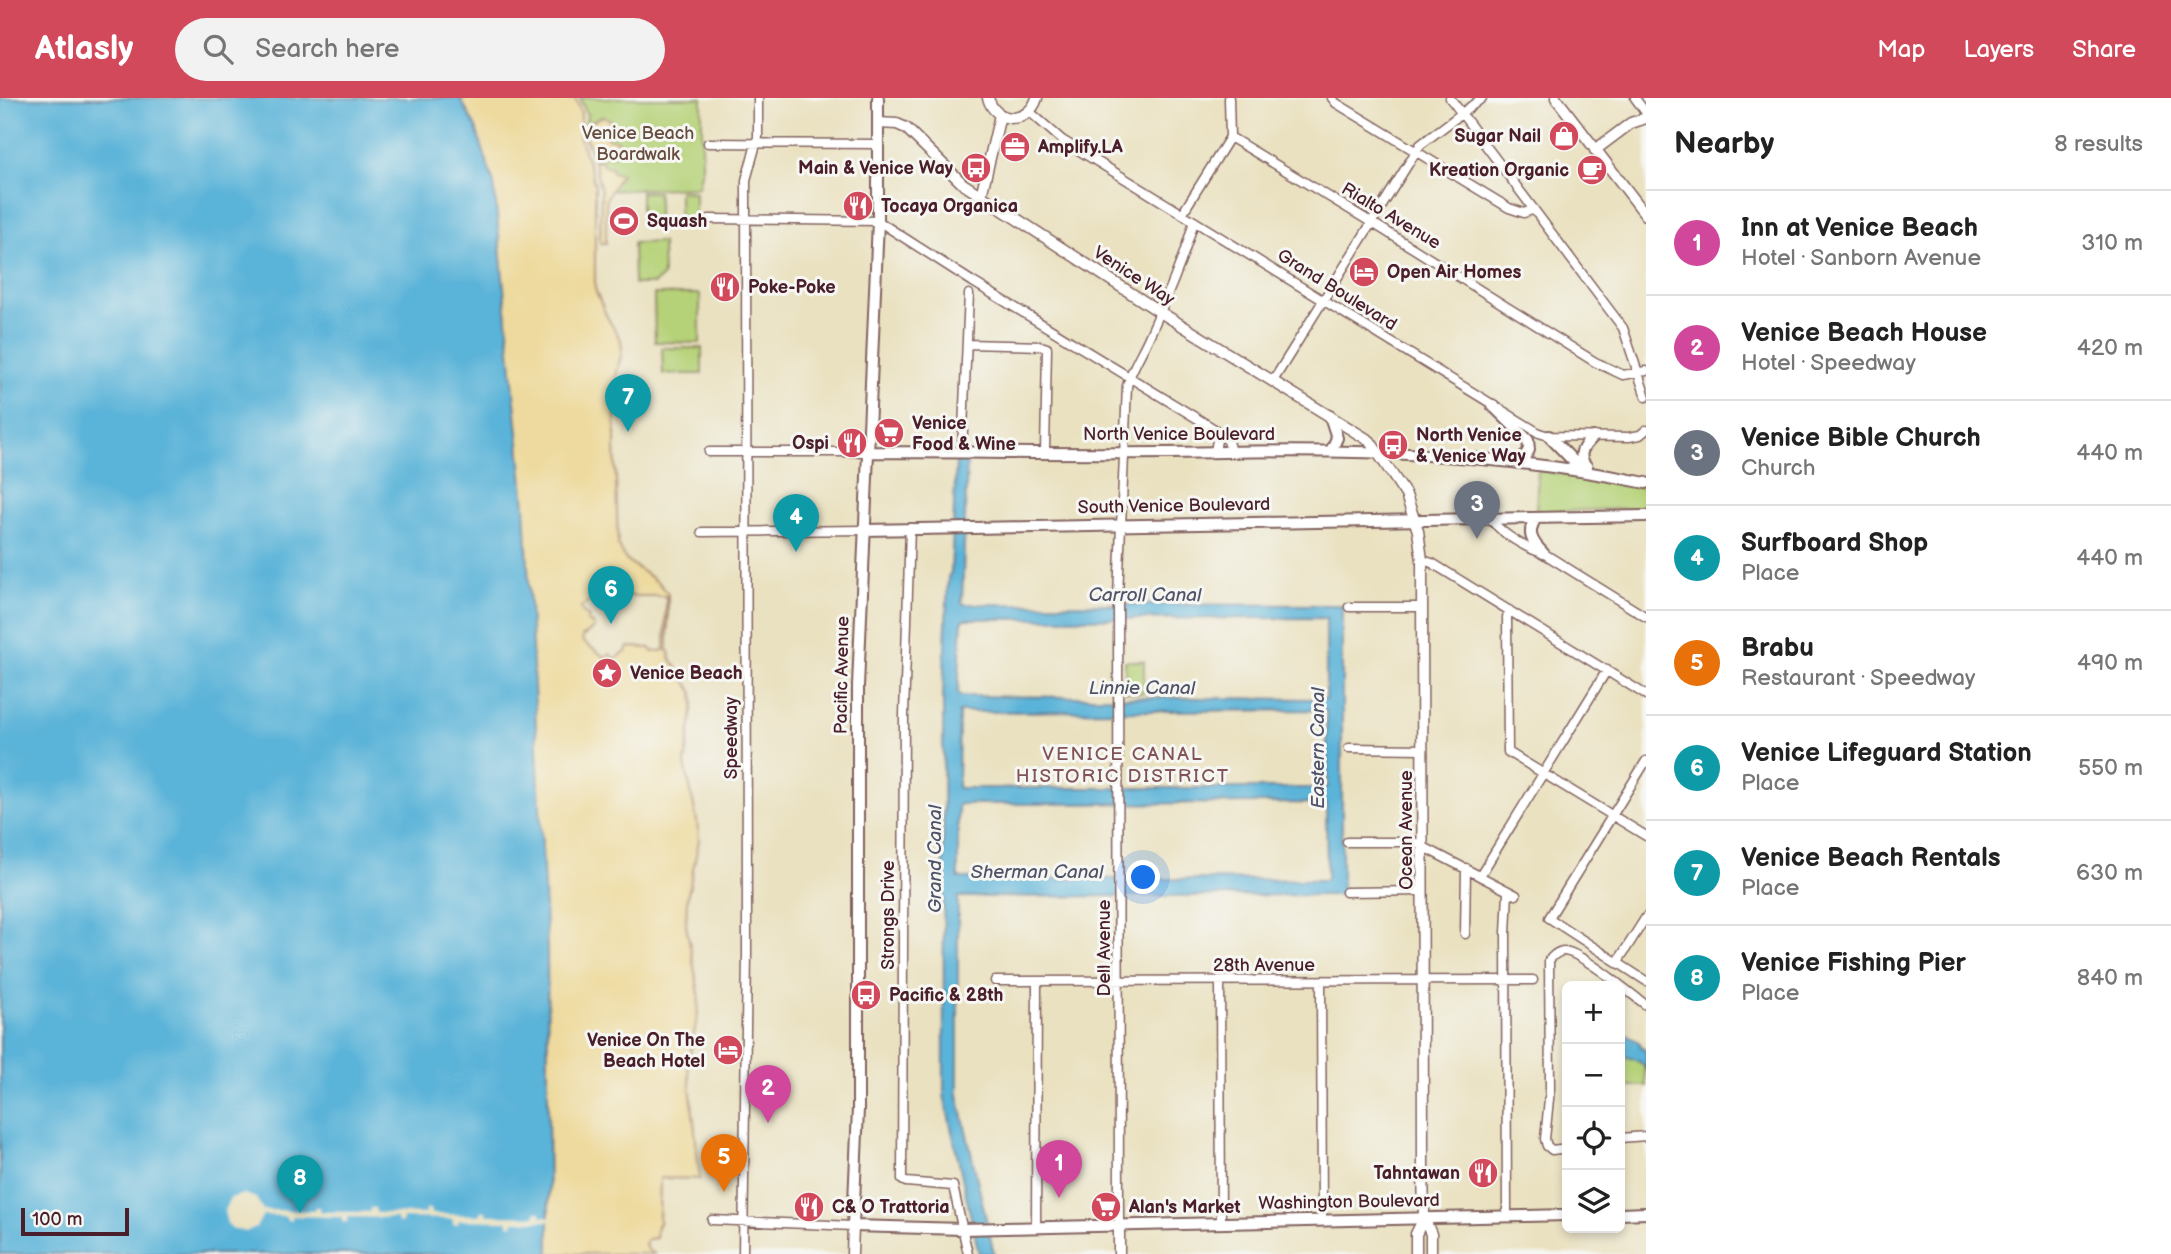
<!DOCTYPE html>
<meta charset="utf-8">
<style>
:root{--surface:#fff;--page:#f2f2f2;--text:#222;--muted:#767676;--line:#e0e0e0;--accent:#d1495b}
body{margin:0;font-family:"Balsamiq Sans",sans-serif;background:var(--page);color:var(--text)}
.controls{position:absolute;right:21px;bottom:21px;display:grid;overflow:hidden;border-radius:10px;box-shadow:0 4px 10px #0003}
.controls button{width:63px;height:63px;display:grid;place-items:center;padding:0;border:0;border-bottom:2px solid var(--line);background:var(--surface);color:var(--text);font:35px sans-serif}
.scale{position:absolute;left:21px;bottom:18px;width:108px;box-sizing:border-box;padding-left:7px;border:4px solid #4a1f2b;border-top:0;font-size:19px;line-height:24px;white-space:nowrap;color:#4a1f2b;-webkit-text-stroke:5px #f6f6f2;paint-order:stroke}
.you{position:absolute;left:1144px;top:780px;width:24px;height:24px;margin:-18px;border:5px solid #fff;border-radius:50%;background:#1a73e8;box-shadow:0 0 0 10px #1a73e833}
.badge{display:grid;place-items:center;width:46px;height:46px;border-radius:50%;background:var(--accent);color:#fff;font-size:23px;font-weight:700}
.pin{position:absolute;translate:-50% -58px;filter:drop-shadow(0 2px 4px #0008)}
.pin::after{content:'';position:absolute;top:37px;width:24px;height:21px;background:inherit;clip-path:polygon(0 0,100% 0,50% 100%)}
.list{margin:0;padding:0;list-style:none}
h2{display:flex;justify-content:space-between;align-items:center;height:91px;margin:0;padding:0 28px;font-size:30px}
h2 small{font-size:23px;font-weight:400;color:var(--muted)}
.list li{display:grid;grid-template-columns:46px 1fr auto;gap:21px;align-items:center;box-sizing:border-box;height:105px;padding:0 28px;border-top:2px solid var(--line)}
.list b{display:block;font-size:26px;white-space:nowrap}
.list p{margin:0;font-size:23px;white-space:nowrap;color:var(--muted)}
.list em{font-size:23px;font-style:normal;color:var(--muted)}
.icon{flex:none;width:38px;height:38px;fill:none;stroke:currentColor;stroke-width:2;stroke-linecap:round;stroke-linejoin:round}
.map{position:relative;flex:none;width:1646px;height:1156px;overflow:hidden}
header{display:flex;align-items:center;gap:42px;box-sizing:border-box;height:98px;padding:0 35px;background:var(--accent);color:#fff}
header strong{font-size:33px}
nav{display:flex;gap:38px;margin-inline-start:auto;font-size:24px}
.search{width:490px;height:63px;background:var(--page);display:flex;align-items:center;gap:18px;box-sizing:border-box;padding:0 24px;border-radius:38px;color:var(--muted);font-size:26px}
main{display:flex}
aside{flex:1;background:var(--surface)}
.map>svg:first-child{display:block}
.green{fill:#b6d278;stroke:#807852;stroke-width:2}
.sand{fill:#eeda9e;stroke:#9c7c64;stroke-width:2;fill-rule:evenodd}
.water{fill:#5ab3d8;stroke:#526982;stroke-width:2;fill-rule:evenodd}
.pier{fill:#eae1c0}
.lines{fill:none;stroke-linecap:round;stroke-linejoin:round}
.minor-casing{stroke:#82635f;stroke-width:11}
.tertiary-casing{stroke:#82635f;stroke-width:13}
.secondary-casing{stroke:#82635f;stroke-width:14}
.minor{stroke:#fff;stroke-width:8}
.tertiary{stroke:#fff;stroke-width:10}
.secondary{stroke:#fff;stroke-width:10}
.labels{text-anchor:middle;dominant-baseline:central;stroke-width:6;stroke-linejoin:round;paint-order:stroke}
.park-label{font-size:18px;fill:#654c3e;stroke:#f6f6f2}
.poi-label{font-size:18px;font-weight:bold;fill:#4a1f2b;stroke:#f6f6f2;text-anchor:start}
.street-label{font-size:18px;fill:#4a1f2b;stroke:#f6f6f2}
.water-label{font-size:19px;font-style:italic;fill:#505368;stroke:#f6f6f2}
.neighbourhood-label{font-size:19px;letter-spacing:2px;fill:#815356;stroke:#f6f6f2}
</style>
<header>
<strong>Atlasly</strong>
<div class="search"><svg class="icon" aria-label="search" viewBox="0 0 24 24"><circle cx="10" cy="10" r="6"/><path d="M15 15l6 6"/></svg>Search here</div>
<nav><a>Map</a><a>Layers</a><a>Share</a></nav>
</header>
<main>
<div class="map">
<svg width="1646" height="1156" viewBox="0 0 1646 1156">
<rect width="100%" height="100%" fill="#f6f6f2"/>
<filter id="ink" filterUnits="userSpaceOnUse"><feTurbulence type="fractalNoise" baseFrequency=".0143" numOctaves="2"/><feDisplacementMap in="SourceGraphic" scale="14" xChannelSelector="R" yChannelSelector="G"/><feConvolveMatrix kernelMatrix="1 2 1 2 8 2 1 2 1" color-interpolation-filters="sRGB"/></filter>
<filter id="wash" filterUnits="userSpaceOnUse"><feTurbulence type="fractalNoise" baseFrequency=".00686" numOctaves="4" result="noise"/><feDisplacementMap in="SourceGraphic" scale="28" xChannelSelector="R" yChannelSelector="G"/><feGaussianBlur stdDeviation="1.57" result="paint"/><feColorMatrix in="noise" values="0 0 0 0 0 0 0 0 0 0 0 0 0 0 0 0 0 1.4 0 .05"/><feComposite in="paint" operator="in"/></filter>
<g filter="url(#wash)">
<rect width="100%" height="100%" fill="#eae1c0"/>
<path class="green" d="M580 0H702V71L698 89 601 93 593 58 585 39 587 17Z
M679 93 695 94V124H679Z
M641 94H658V124H641Z
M662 144 663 178 654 186H634L633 145Z
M654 196H700V245L655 244Z
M662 250H702V276H663Z
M1538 372 1646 390V410L1536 414Z
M1125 563H1144V595L1125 594Z
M1620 957 1634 960 1644 967 1646 988H1620Z"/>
<path class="sand" d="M460 0H575L581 14 580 40 595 87V191L607 219 621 242 622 253 615 282V347L618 447 626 462 659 485 668 496V551L671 561 693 594 694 606 685 666 697 723 699 742 687 801 686 827 699 895 698 915 688 967 700 1081 660 1080 659 1126 657 1127 656 1140 648 1141 645 1144 646 1150 654 1156H549L547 849 476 30ZM603 493H617L622 498H666L665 552 652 554 651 550 628 549 626 554 614 561 610 556 605 559 583 544 582 539 594 530V527L587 523 589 519 583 515 581 509 599 498Z
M603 18 612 23 605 30V37L607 40 618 43 620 48 613 57 607 59 605 54 598 53 596 49 592 54 585 39 591 24Z
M597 61 598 63 602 62 603 68 611 69 613 75 621 76 606 101V145H600L601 93 594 62Z"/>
<path class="water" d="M0 0H460L476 30 494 86 525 407 547 849 549 1156H0Z
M956 363H967L962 504 963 506 1342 507V795L1340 797 958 799V997L994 1156H979L944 997 943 597 948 479 951 474ZM1326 520V601L960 598 958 595 962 524 965 521ZM1326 612 1328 688 1326 690H960L958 689 959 614ZM1326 705 1327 780 1325 782 958 780V708L960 706Z
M1620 932 1640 945 1641 949 1646 953V973C1642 960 1630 961 1620 957Z"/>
<path class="pier" d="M244 1096 256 1100 263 1112 314 1113 315 1109H319L320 1114H370V1110H375L376 1115 425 1116 426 1111H430L431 1116 480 1117 481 1113H486V1117L536 1118V1114H541V1118L552 1119V1123H514L513 1127H508V1123L459 1122 458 1126H453V1121L403 1120 402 1125H398L397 1120 348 1119 347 1124H342V1119L292 1118V1122H287L286 1118 263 1117 256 1129 245 1134 232 1130 227 1125 224 1113 230 1100Z"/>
</g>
<g filter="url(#ink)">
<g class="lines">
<g class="minor-casing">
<path id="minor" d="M1332 0 1336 5 1509 110 1524 115 1534 111
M1450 0 1623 230 1646 299
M1635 0 1646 15
M1030 14 1062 42 1539 335 1549 338 1629 339 1640 337 1646 332
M1230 39 1379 129 1595 264 1623 277 1646 273
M708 45 878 46
M1182 116 1230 39 1229 0
M709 121 878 123 973 184 1221 335 1228 343 1231 354
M967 246 1041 248 1047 250 1045 354
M1273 283 1420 47 1482 0
M1212 330 1217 342 1215 354
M709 354H869
M962 354 969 196
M1490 421C1503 436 1524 450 1543 455L1646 519
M910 430 904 617 902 1082 906 1084 953 1088 968 1156
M702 434 865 432
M1422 462 1432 465 1646 597
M1349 509H1422
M1509 512 1507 519 1508 654 1646 738
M1349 650 1422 651
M1646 663 1549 820 1646 883
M1347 744H1414L1516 797
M1480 778 1607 572
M1346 794 1422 793
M1465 836 1466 770
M1617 865 1646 819
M1220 882 1221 1125
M995 883 1533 882
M1321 883 1322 1123
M1620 1040 1646 1038
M1567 1050 1552 1052 1547 1048 1545 1041 1550 991 1549 862C1553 858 1556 854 1563 853 1579 852 1631 896 1646 907
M1507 1118 1506 835 1508 794
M712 1122 853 1128
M1119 1127 1118 498 1127 288C1131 271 1142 255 1149 239 1166 201 1183 163 1194 123
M1036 1130 1037 883
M743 1156 747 855 746 82 758 39V0"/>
</g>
<g class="tertiary-casing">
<path id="tertiary" d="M988 0C996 27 1029 26 1037 0
M1556 0 1646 117
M878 25 897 26 906 30 963 86 1160 214 1370 343 1406 397 1418 433 1422 462 1423 1067 1424 1120 1431 1136V1156
M1595 52 1631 25 1646 20
M981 98 1000 17
M1119 1127V1156
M852 1156 853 1128
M1416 1156V1136L1424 1120"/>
</g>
<g class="secondary-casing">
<path id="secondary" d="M878 0V123L858 588V1011L853 1128 963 1131 1567 1117
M1492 307 1528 342 1529 352 1522 363
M1330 318 1337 340 1331 353
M1549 338 1582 372
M869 354C987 354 1106 357 1224 354 1366 351 1507 356 1646 385
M1587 369C1576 357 1583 349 1593 339
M1536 420C1526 435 1532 444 1543 455
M865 432 1646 418
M1620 1116 1646 1115"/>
</g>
<use href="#minor" class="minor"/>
<use href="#tertiary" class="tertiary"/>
<use href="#secondary" class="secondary"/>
</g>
</g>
<defs>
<g id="shop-disc" transform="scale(1.575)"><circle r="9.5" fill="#d1495b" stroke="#f6f6f2"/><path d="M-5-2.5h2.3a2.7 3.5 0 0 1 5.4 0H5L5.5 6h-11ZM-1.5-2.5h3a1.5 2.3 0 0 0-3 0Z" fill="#fff"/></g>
<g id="office-disc" transform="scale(1.575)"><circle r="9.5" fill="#d1495b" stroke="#f6f6f2"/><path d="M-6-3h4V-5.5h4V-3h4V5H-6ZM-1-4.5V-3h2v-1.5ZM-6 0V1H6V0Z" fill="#fff"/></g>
<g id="bus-disc" transform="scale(1.575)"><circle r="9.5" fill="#d1495b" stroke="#f6f6f2"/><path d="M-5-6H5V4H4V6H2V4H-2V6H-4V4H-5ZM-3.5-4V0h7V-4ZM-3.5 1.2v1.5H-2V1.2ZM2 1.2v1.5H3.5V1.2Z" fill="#fff"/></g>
<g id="cafe-disc" transform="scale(1.575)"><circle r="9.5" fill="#d1495b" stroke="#f6f6f2"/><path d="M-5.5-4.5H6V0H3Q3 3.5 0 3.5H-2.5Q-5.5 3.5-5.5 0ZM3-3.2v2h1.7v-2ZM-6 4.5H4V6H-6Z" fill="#fff"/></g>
<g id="restaurant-disc" transform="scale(1.575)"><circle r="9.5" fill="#d1495b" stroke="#f6f6f2"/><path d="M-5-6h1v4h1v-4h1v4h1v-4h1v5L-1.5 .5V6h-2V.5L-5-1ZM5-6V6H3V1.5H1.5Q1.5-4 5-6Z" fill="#fff"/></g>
<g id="stadium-disc" transform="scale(1.575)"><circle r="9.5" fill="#d1495b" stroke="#f6f6f2"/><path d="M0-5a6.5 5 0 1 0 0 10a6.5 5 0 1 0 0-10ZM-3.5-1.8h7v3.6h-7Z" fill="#fff"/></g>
<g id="hotel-disc" transform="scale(1.575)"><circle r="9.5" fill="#d1495b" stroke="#f6f6f2"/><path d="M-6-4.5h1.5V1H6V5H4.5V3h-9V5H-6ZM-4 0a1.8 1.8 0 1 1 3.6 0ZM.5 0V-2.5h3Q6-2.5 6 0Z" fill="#fff"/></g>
<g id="supermarket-disc" transform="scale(1.575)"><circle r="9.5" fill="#d1495b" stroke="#f6f6f2"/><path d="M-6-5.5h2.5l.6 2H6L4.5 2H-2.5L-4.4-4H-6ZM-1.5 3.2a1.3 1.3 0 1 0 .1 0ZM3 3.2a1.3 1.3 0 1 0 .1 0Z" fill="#fff"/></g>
<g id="sight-disc" transform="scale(1.575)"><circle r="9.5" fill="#d1495b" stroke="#f6f6f2"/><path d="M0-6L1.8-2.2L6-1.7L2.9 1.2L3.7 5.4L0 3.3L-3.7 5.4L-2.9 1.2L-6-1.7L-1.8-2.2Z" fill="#fff"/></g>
</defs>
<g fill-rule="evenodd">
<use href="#shop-disc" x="1564" y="38"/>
<use href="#office-disc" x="1015" y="49"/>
<use href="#bus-disc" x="976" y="70"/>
<use href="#cafe-disc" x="1592" y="72"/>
<use href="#restaurant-disc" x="858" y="108"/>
<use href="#stadium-disc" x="624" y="123"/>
<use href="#hotel-disc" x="1364" y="174"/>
<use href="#restaurant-disc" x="725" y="189"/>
<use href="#supermarket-disc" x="889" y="335"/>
<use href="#restaurant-disc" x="852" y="345"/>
<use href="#bus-disc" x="1393" y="347"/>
<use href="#sight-disc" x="607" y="575"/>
<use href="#bus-disc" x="866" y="897"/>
<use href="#hotel-disc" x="728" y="952"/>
<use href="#restaurant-disc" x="1483" y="1075"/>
<use href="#restaurant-disc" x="809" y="1109"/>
<use href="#supermarket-disc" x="1106" y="1109"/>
</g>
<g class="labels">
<g class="park-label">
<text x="638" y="35">Venice Beach<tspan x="638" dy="21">Boardwalk</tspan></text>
</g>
<g class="poi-label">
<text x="1541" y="38" text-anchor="end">Sugar Nail</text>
<text x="1038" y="49">Amplify.LA</text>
<text x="953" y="70" text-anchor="end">Main &amp; Venice Way</text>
<text x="1569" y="72" text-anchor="end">Kreation Organic</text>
<text x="881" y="108">Tocaya Organica</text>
<text x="647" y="123">Squash</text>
<text x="1387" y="174">Open Air Homes</text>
<text x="748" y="189">Poke-Poke</text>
<text x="912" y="325">Venice<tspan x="912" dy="21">Food &amp; Wine</tspan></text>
<text x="1416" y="337">North Venice<tspan x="1416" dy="21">&amp; Venice Way</tspan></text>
<text x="829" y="345" text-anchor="end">Ospi</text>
<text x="630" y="575">Venice Beach</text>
<text x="889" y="897">Pacific &amp; 28th</text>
<text x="705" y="942" text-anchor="end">Venice On The<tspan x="705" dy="21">Beach Hotel</tspan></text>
<text x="1460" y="1075" text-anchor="end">Tahntawan</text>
<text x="832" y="1109">C&amp; O Trattoria</text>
<text x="1129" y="1109">Alan's Market</text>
</g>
<g class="street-label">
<text transform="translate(1391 118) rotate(31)">Rialto Avenue</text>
<text transform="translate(1134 178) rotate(33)">Venice Way</text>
<text transform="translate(1337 192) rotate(32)">Grand Boulevard</text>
<text x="1179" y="336">North Venice Boulevard</text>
<text transform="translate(1174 408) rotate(-1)">South Venice Boulevard</text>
<text transform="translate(842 577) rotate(-89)">Pacific Avenue</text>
<text transform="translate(731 640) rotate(-90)">Speedway</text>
<text transform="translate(1406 732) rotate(-90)">Ocean Avenue</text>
<text transform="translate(888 817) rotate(-90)">Strongs Drive</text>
<text transform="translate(1104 850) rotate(-90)">Dell Avenue</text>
<text x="1264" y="867">28th Avenue</text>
<text transform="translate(1349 1104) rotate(-1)">Washington Boulevard</text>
</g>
<g class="water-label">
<text x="1145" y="497">Carroll Canal</text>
<text x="1142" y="590">Linnie Canal</text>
<text transform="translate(1318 650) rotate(-90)">Eastern Canal</text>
<text transform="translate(935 761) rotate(-90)">Grand Canal</text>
<text x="1037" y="774">Sherman Canal</text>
</g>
<g class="neighbourhood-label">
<text x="1123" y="656">VENICE CANAL<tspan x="1123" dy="22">HISTORIC DISTRICT</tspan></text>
</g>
</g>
</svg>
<div class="controls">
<button>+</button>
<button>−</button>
<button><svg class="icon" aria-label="locate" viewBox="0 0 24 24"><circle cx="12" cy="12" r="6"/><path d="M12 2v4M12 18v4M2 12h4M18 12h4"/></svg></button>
<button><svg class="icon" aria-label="layers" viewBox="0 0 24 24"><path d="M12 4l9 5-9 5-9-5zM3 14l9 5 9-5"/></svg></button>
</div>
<div class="scale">100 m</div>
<div class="you"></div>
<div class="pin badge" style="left:1059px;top:1100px;background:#d1479c">1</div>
<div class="pin badge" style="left:768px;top:1025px;background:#d1479c">2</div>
<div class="pin badge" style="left:1477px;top:441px;background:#6b7280">3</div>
<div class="pin badge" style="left:796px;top:454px;background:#0f9aa8">4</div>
<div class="pin badge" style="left:724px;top:1094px;background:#e8710a">5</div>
<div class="pin badge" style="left:611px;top:526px;background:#0f9aa8">6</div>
<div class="pin badge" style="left:628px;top:334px;background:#0f9aa8">7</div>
<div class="pin badge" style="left:300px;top:1115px;background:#0f9aa8">8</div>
</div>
<aside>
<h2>Nearby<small>8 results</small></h2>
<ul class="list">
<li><span class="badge" style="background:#d1479c">1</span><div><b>Inn at Venice Beach</b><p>Hotel · Sanborn Avenue</p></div><em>310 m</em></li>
<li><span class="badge" style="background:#d1479c">2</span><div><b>Venice Beach House</b><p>Hotel · Speedway</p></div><em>420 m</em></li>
<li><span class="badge" style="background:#6b7280">3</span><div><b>Venice Bible Church</b><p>Church</p></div><em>440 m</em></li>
<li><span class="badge" style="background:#0f9aa8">4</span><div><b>Surfboard Shop</b><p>Place</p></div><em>440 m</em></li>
<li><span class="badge" style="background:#e8710a">5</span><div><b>Brabu</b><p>Restaurant · Speedway</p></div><em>490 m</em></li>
<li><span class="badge" style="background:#0f9aa8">6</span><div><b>Venice Lifeguard Station</b><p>Place</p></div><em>550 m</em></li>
<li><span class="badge" style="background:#0f9aa8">7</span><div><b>Venice Beach Rentals</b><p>Place</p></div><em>630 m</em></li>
<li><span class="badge" style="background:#0f9aa8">8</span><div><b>Venice Fishing Pier</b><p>Place</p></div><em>840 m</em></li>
</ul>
</aside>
</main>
